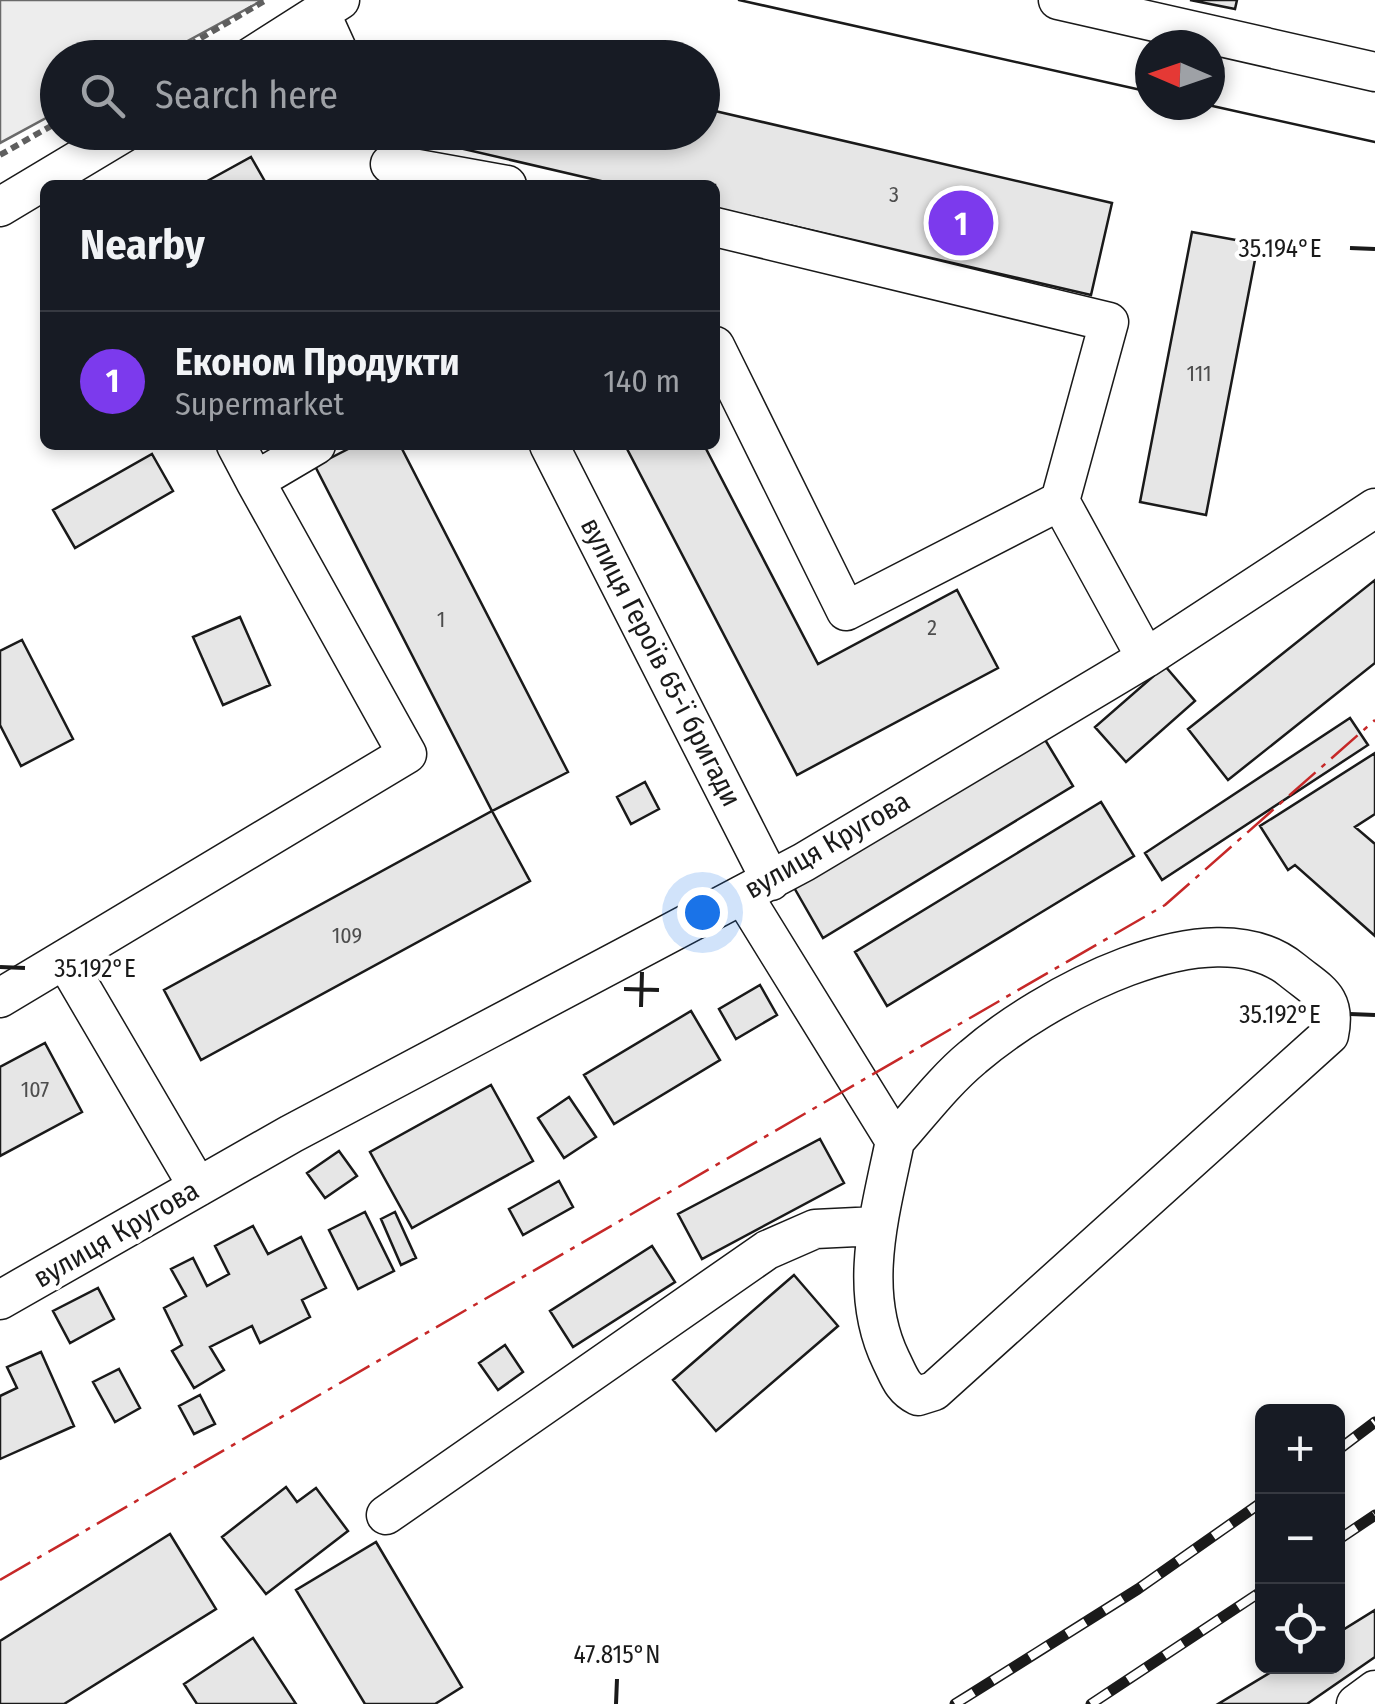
<!DOCTYPE html>
<meta charset="utf-8">
<style>
:root{--surface:#171b24;--page:#242831;--text:#f1f3f6;--muted:#9ea1a6;--line:#363941;--accent:#7c3aed}
body{margin:0;font-family:"Fira Sans Condensed",sans-serif;background:var(--page);color:var(--text)}
.controls{position:absolute;right:30px;bottom:30px;display:grid;overflow:hidden;border-radius:15px;box-shadow:0 5px 15px #0003}
.controls button{width:90px;height:90px;display:grid;place-items:center;padding:0;border:0;border-bottom:2px solid var(--line);background:var(--surface);color:var(--text);font:50px sans-serif}
.compass{position:absolute;left:1135px;top:30px;width:90px;height:90px;border-radius:50%;background:var(--surface);box-shadow:0 5px 15px #0003;rotate:272deg}
.you{position:absolute;left:702px;top:912px;width:35px;height:35px;margin:-25px;border:8px solid #fff;border-radius:50%;background:#1a73e8;box-shadow:0 0 0 15px #1a73e833}
.badge{display:grid;place-items:center;width:65px;height:65px;border-radius:50%;background:var(--accent);color:#fff;font-size:32px;font-weight:700}
.pin{position:absolute;translate:-50% -50%;border:5px solid #fff;box-shadow:0 2px 10px #0006}
.list{margin:0;padding:0;list-style:none}
h2{display:flex;justify-content:space-between;align-items:center;height:130px;margin:0;padding:0 40px;font-size:42px}
h2 small{font-size:32px;font-weight:400;color:var(--muted)}
.list li{display:grid;grid-template-columns:65px 1fr auto;gap:30px;align-items:center;box-sizing:border-box;height:140px;padding:0 40px;border-top:2px solid var(--line)}
.list b{display:block;font-size:38px;white-space:nowrap}
.list p{margin:0;font-size:32px;white-space:nowrap;color:var(--muted)}
.list em{font-size:32px;font-style:normal;color:var(--muted)}
.icon{flex:none;width:55px;height:55px;fill:none;stroke:currentColor;stroke-width:2;stroke-linecap:round;stroke-linejoin:round}
.map{position:relative;flex:none;width:1375px;height:1704px;overflow:hidden}
.search{position:absolute;background:var(--surface);box-shadow:0 5px 15px #0003;left:40px;top:40px;width:680px;height:110px;display:flex;align-items:center;gap:25px;box-sizing:border-box;padding:0 35px;border-radius:55px;color:var(--muted);font-size:38px}
.panel{position:absolute;background:var(--surface);box-shadow:0 5px 15px #0003;left:40px;top:180px;width:680px;height:270px;border-radius:15px}
.map>svg:first-child{display:block}
.built{fill:#ededed;stroke:#6a6a6a;stroke-width:2.5}
.building{fill:#e6e6e6;stroke:#1a1a1a;stroke-width:2.5}
.lines{fill:none;stroke-linecap:round;stroke-linejoin:round}
.minor-casing{stroke:#1a1a1a;stroke-width:41}
.path{stroke:#5f5f5f;stroke-width:6;stroke-dasharray:8 5;stroke-linecap:butt}
.minor{stroke:#fff;stroke-width:38}
.tram{stroke:#1a1a1a;stroke-width:2.5}
.rail-casing{stroke:#1a1a1a;stroke-width:11}
.rail{stroke:#fff;stroke-width:8;stroke-dasharray:22;stroke-linecap:butt}
.power{stroke:#c62828;stroke-width:2.5;stroke-dasharray:35 8 5 8;stroke-linecap:butt}
.ticks{fill:none;stroke:#1a1a1a;stroke-width:4}
.labels{text-anchor:middle;dominant-baseline:central;stroke-width:8;stroke-linejoin:round;paint-order:stroke}
.number-label{font-size:22px;fill:#4d4d4d}
.street-label{font-size:28px;fill:#1a1a1a;stroke:#fff}
.ticks-label{font-size:25px;text-anchor:middle;fill:#1a1a1a;stroke:#fff;stroke-width:8;stroke-linejoin:round;paint-order:stroke}
</style>
<div class="map">
<svg width="1375" height="1704" viewBox="0 0 1375 1704">
<rect width="100%" height="100%" fill="#fff"/>
<path class="built" d="M0 0H263L158 57 58 58 57 112 0 143Z"/>
<path class="building" d="M1190 0H1237L1235 9Z
M447 49 484 58H445Z
M702 108 1112 203 1091 295 715 208V185H618L425 140 427 132H702Z
M251 157 267 185H200Z
M1192 232 1258 244 1206 515 1140 502Z
M356 445H400L568 772 492 811 315 466Z
M625 445H704L818 664 957 590 998 668 797 775Z
M152 454 173 491 75 548 53 510Z
M1375 580V663L1228 780 1188 729Z
M240 617 270 685 223 705 193 637Z
M22 640 73 739 21 766 0 725V651Z
M1165 666 1195 701 1126 762 1095 727Z
M1350 718 1368 745 1162 880 1145 853Z
M1041 733 1073 786 823 938 792 884Z
M1375 753V814L1355 827 1375 844V936L1295 865 1288 870 1260 826Z
M645 782 659 809 631 824 617 797Z
M1101 802 1134 856 887 1006 855 952Z
M492 811 530 881 201 1060 164 990Z
M760 985 777 1015 736 1039 719 1009Z
M691 1011 720 1060 614 1124 584 1075Z
M45 1043 82 1112 0 1156V1067Z
M491 1085 533 1161 412 1228 370 1152Z
M569 1097 596 1137 564 1158 538 1118Z
M820 1139 844 1183 702 1259 678 1214Z
M339 1151 357 1176 325 1198 307 1173Z
M559 1181 573 1207 523 1235 509 1209Z
M365 1212 394 1271 358 1289 329 1230Z
M395 1212 416 1258 401 1265 381 1219Z
M253 1226 268 1254 301 1237 326 1288 302 1300 310 1317 260 1343 252 1326 210 1347 224 1370 194 1388 172 1351 182 1345 164 1308 186 1296 171 1269 193 1258 207 1286 229 1274 215 1246Z
M652 1246 675 1282 573 1347 550 1311Z
M794 1275 838 1326 716 1431 673 1380Z
M98 1288 114 1319 70 1343 53 1311Z
M505 1345 523 1372 498 1390 479 1363Z
M41 1352 74 1426 0 1459V1396L17 1388 7 1367Z
M119 1369 140 1408 115 1422 93 1382Z
M200 1395 215 1424 194 1434 179 1406Z
M286 1487 297 1502 316 1488 348 1531 266 1594 222 1537Z
M170 1534 216 1609 64 1704H0V1641Z
M376 1542 462 1687 435 1704H365L296 1590Z
M1375 1610V1657L1307 1704H1218L1281 1666H1338V1633Z
M253 1638 296 1704H197L184 1684Z"/>
<g class="lines">
<g class="minor-casing">
<path id="minor" d="M1058 0 1375 72
M321 14 341 58
M249 58 340 0
M390 164 507 185
M0 207 125 132
M715 227 1109 322 1060 501 1146 658
M715 346 846 611 1060 501
M236 445 255 481
M549 445 771 881
M743 895 895 1141C920 1113 944 1081 973 1057 1040 999 1210 903 1292 970 1319 992 1337 997 1329 1035L934 1391 918 1396C902 1388 899 1376 891 1360 857 1290 880 1214 895 1141
M65 960 198 1187
M0 998 407 754 255 481 316 445
M0 1300 291 1134 804 862 1146 658 1375 508
M386 1515 767 1250 815 1229 877 1226
M1356 1704 1375 1690"/>
</g>
<path class="path" d="M167 58 266 0
M0 155 58 122"/>
<use href="#minor" class="minor"/>
<path class="tram" d="M739 0 1150 92
M1208 105 1375 142"/>
<g class="rail-casing">
<path id="rail" d="M1338 1450 1375 1422
M1338 1540 1375 1515
M955 1704 1138 1589 1262 1502
M1091 1704 1262 1591"/>
</g>
<use href="#rail" class="rail"/>
<path class="power" d="M0 1580 1165 905 1375 720"/>
</g>
<path class="ticks" d="M1350 248 1375 249M0 967 25 968M624 989 659 990M641 1007 642 972M1350 1014 1375 1015M616 1704 617 1679"/>
<g class="labels">
<g class="number-label">
<text x="894" y="194">3</text>
<text x="1199" y="373">111</text>
<text x="441" y="619">1</text>
<text x="932" y="627">2</text>
<text x="347" y="935">109</text>
<text x="35" y="1089">107</text>
</g>
<g class="street-label">
<text transform="translate(661 662) rotate(63)">вулиця Героїв 65-ї бригади</text>
<text transform="translate(827 845) rotate(-30)">вулиця Кругова</text>
<text transform="translate(116 1234) rotate(-30)">вулиця Кругова</text>
</g>
</g>
<g class="ticks-label">
<text x="1280" y="257">35.194°E</text>
<text x="95" y="977">35.192°E</text>
<text x="1280" y="1023">35.192°E</text>
<text x="617" y="1663">47.815°N</text>
</g>
</svg>
<div class="controls">
<button>+</button>
<button>−</button>
<button><svg class="icon" aria-label="locate" viewBox="0 0 24 24"><circle cx="12" cy="12" r="6"/><path d="M12 2v4M12 18v4M2 12h4M18 12h4"/></svg></button>
</div>
<svg class="compass" viewBox="-18 -18 36 36"><path d="M0-13l5 13h-10z" fill="#e53935"/><path d="M0 13l5-13h-10z" fill="#9ea1a6"/></svg>
<div class="you"></div>
<div class="pin badge" style="left:961px;top:223px">1</div>
<div class="search"><svg class="icon" aria-label="search" viewBox="0 0 24 24"><circle cx="10" cy="10" r="6"/><path d="M15 15l6 6"/></svg>Search here</div>
<section class="panel">
<h2>Nearby<small></small></h2>
<ul class="list">
<li><span class="badge">1</span><div><b>Економ Продукти</b><p>Supermarket</p></div><em>140 m</em></li>
</ul>
</section>
</div>
